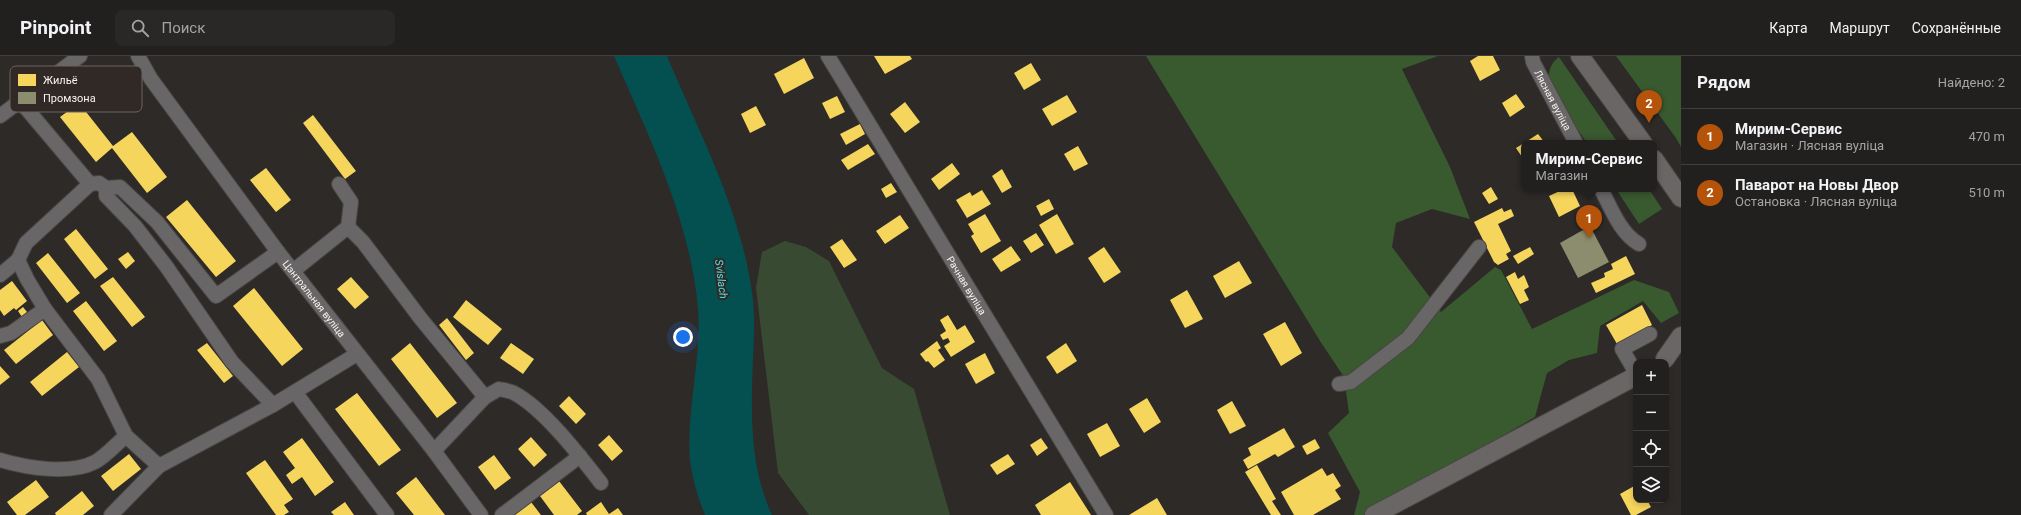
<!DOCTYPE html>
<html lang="ru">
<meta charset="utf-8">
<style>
:root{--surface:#22201e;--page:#2a2827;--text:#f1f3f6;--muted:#a2a3a4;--line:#3f3e3c;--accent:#b45309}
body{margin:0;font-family:Roboto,sans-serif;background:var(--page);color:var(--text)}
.controls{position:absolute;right:12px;bottom:12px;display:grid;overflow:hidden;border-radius:8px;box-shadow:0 2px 6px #0003}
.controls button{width:36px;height:36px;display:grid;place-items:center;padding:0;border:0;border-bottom:1px solid var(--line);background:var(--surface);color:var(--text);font:20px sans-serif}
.you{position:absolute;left:683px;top:281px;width:14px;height:14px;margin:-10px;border:3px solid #fff;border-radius:50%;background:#1a73e8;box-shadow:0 0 0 6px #1a73e833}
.badge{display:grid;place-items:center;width:26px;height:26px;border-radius:50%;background:var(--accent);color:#fff;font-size:13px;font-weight:700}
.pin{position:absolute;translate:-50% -33px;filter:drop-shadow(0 1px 2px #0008)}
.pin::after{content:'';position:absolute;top:21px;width:14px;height:12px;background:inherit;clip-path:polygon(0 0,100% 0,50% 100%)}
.popup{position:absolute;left:1521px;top:84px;width:136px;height:52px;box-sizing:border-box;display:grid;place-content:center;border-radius:8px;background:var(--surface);filter:drop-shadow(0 1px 3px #0005);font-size:13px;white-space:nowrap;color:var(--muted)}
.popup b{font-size:15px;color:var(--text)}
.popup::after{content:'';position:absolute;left:50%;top:100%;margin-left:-8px;border:8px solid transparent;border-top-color:var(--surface)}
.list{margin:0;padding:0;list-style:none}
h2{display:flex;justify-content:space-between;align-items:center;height:52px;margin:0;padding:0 16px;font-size:17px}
h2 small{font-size:13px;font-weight:400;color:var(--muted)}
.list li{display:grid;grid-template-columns:26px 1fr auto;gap:12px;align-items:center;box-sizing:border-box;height:56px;padding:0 16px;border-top:1px solid var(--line)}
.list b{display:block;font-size:15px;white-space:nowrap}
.list p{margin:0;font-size:13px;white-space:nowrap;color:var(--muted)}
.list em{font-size:13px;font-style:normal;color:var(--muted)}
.icon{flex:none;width:22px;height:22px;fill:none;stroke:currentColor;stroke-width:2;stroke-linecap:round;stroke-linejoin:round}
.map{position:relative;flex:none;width:1681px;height:459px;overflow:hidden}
header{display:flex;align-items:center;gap:24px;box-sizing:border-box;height:56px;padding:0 20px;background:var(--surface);border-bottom:1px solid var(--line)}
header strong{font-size:19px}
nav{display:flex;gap:22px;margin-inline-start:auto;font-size:14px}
.search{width:280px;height:36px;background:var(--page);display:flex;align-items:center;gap:10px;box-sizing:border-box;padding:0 14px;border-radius:8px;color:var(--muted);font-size:15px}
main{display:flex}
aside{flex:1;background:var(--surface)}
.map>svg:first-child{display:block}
.green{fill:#384a32}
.forest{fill:#39592f}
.water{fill:#045050}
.homes{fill:#f6d55c}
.industry{fill:#8c8c6e}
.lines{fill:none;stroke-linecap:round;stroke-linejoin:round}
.minor-casing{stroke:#494645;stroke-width:16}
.major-casing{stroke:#494645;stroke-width:20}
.minor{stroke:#686666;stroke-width:14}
.major{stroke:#696665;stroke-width:18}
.labels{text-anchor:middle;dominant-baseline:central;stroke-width:4;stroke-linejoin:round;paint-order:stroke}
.street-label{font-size:10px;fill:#f8f2f0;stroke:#302925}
.water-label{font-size:11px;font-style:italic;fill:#5ae0e1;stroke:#302925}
.key{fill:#302925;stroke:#6c6562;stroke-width:1}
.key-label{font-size:11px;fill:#f8f2f0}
</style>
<header>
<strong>Pinpoint</strong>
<div class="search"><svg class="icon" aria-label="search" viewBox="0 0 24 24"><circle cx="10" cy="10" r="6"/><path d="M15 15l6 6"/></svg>Поиск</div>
<nav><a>Карта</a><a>Маршрут</a><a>Сохранённые</a></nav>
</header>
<main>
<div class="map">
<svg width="1681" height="459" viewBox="0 0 1681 459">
<rect width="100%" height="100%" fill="#2d2a28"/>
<path class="green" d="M785 185 806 191 829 205 882 312 914 333 950 459H809L778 417 756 232 762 196Z"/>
<path class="forest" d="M1146 0H1438L1402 13 1450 111 1470 163 1432 153 1396 167 1392 191 1441 256 1495 211 1501 214 1532 273 1634 224 1669 236 1679 257 1661 267 1643 245 1600 270 1597 297 1569 304 1547 317 1535 361 1365 459H1354L1360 436 1328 377 1349 357 1344 321 1320 285Z
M1616 0H1681V91L1676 82Z
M1559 1 1618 87H1587C1575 69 1560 51 1551 31 1546 20 1550 7 1559 1Z
M1616 133H1649L1662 153 1639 168Z"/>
<path class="water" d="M614 0H667C700 79 743 158 753 244 755 263 754 283 753 302 751 355 749 410 772 459H705C698 441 692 422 690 404 686 353 702 303 698 252 690 163 649 81 614 0Z"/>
<path class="homes" d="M874 0H910L912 3 885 18Z
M1478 0H1493L1500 14 1480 25 1470 5Z
M804 2 814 22 784 38 774 18Z
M1031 7 1041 24 1024 34 1014 17Z
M1516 38 1525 51 1510 61 1502 47Z
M1067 39 1077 56 1052 70 1042 53Z
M837 40 845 56 830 63 822 47Z
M905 46 920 66 905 77 890 58Z
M79 47 113 90 132 76 167 121 147 137 112 92 96 106 60 61Z
M756 50 766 69 750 77 741 58Z
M313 59 356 115 345 123 303 67Z
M860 68 865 78 846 89 840 78Z
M1538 78 1545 87H1524V104L1516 92Z
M868 88 875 98 848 114 841 104Z
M1078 90 1088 108 1074 115 1064 98Z
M952 107 960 118 939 134 931 123Z
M266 112 291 144 276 156 250 124Z
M1002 113 1012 131 1002 137 992 120Z
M891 127 897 136 886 142 881 133Z
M1491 131 1498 143 1489 148 1482 137Z
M1564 133H1572L1580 150 1559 161 1549 140Z
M982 134 991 148 967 162 956 144 970 136 972 140Z
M1049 143 1054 153 1041 160 1036 150Z
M187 144 236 205 216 221 166 161Z
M1502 152 1504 156 1511 153 1514 160 1498 168 1511 195 1506 198 1509 203 1498 209 1494 206 1474 166Z
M985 158 1001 185 981 197 971 180 974 178 968 168Z
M1057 158 1074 188 1056 198 1039 169Z
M900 159 909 172 885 188 876 175Z
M76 173 108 213 95 223 64 183Z
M1036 177 1044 189 1031 197 1023 185Z
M842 183 857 204 844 212 830 191Z
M1011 190 1021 204 1001 216 992 203Z
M1104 191 1121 216 1104 227 1088 202Z
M1530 191 1534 198 1518 208 1513 200Z
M128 196 135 205 126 213 118 203Z
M48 197 80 237 67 247 36 207Z
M1626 200 1635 218 1596 237 1591 227 1605 221 1604 217 1613 213 1611 208Z
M1239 205 1252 227 1225 242 1213 220Z
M1515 216 1518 223 1524 219 1529 231 1524 234 1529 244 1520 248 1506 221Z
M113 221 145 261 132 271 100 230Z
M351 221 369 241 355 253 337 233Z
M12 225 27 245 16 254 14 252 4 260 0 254V234Z
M254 232 303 293 282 310 233 250Z
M1187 234 1203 263 1185 272 1170 244Z
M466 244 502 273 488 289 453 261Z
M86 245 117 285 104 295 73 255Z
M1642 249 1652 269 1617 288 1606 269Z
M23 251 27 256 22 261 18 255Z
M948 259 957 274 965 269 975 286 951 301 944 290 950 286 948 282 943 284 940 279 946 275 940 264Z
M447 262 474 297 466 304 439 269Z
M42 264 53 279 16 308 4 294Z
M1285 266 1302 297 1281 310 1263 278Z
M937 285 941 292 938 294 945 304 934 312 928 305 926 306 920 298Z
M207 287 233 320 224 327 197 294Z
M410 287 457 347 437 362 391 303Z
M511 287 534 303 523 318 500 302Z
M1066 287 1077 305 1057 318 1046 301Z
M67 296 79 311 42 340 30 326Z
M985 297 995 317 976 328 965 308Z
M0 310 10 321 0 329Z
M357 337 401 394 379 410 335 353Z
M569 340 586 358 576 368 559 350Z
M1147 342 1161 366 1144 377 1129 353Z
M1232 345 1246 370 1230 378 1217 354Z
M1107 367 1120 390 1100 401 1087 378Z
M1284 372 1295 391 1278 401 1275 398 1248 413 1243 404 1251 399 1248 392Z
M609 379 623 395 612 405 598 389Z
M531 381 547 399 534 411 518 393Z
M302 382 334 426 315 440 302 421 292 428 286 419 295 412 283 396Z
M1041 382 1048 392 1037 400 1030 389Z
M1315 383 1320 392 1307 399 1302 390Z
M129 398 141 413 113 435 101 420Z
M1008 398 1015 408 997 419 990 409Z
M494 399 511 422 495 434 478 411Z
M265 404 293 443 284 449 289 456 284 459H276L246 417Z
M1257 409 1276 443 1272 445 1281 459H1271L1245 416Z
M1322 412 1327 420 1333 417 1341 430 1335 434 1341 443 1313 459H1294L1281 436Z
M416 421 445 459H414L396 437Z
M36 424 49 441 25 459H17L7 446Z
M559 425 582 455 577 459H554L540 440Z
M1070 426 1091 459H1041L1035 449Z
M1636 429V444H1647L1651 451 1636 459H1631L1620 438Z
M82 435 94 450 83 459H56L55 457Z
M1157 442 1167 459H1129Z
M345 446 354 459H334L331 456Z
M531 446 541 459H513Z
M601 446 609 458 618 452 623 459H587L586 457Z"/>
<path class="industry" d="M1590 170 1609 206 1578 222 1560 187Z"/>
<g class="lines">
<g class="minor-casing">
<g id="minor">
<path id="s1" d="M138 0 151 23 278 196 434 395 481 459"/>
<path id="s2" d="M828 0 1106 459"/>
<path id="s3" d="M1532 0 1533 6 1576 87"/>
<path d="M20 45 90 128"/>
<path d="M0 60 80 0"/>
<path d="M106 132 120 131 157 166 216 240 278 196"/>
<path d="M1601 133C1611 152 1620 177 1639 188"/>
<path d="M348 171 363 186 421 263 485 341"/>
<path d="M293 215 348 171 351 146 339 128"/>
<path d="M0 219 18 204"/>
<path d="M0 280 11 277 45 253"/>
<path d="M1636 317 1622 293 1650 278"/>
<path d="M1339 328 1351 326 1408 282 1479 191"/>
<path d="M295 336 387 459"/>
<path d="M434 395 485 341 499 333C504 334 510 335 514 337 544 353 580 400 601 427"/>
<path d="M0 404C26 412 70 419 95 406 106 400 116 388 126 380"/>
<path d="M159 410 126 380 98 323 45 253 27 223 18 204 26 187 90 128 99 127 106 132V140L135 170 166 210 232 306 273 349"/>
<path d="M111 459 159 410 273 349 357 298"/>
<path d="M502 459 580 400"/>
</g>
</g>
<g class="major-casing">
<path id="major" d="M1580 0 1643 87
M1654 103 1681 142
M1665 303 1681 280
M1374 459 1636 320"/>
</g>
<use href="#minor" class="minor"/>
<use href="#major" class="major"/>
</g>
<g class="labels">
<g class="street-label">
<text stroke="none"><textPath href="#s3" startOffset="49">Лясная вуліца</textPath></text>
<text stroke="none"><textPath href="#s2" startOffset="268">Рачная вуліца</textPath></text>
<text stroke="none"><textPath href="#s1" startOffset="300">Цэнтральная вуліца</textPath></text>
</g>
<g class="water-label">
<text transform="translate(721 223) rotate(83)">Svislach</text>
</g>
</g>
<rect x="10" y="10" width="132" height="46" rx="6" class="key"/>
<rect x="18" y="18" width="18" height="12" fill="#f6d55c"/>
<rect x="18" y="36" width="18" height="12" fill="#8c8c6e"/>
<g class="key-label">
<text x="43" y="28">Жильё</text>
<text x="43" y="46">Промзона</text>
</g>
</svg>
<div class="controls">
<button>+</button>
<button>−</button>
<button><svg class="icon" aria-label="locate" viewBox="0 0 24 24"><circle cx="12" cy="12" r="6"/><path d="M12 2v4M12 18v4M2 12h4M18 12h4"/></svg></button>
<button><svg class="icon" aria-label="layers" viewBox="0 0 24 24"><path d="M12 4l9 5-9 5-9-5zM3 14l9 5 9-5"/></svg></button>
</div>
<div class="you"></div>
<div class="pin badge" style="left:1589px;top:182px">1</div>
<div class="popup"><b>Мирим-Сервис</b>Магазин</div>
<div class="pin badge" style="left:1649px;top:67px">2</div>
</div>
<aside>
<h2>Рядом<small>Найдено: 2</small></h2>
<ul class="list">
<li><span class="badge">1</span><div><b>Мирим-Сервис</b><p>Магазин · Лясная вуліца</p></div><em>470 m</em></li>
<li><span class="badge">2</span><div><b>Паварот на Новы Двор</b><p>Остановка · Лясная вуліца</p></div><em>510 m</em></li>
</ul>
</aside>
</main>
